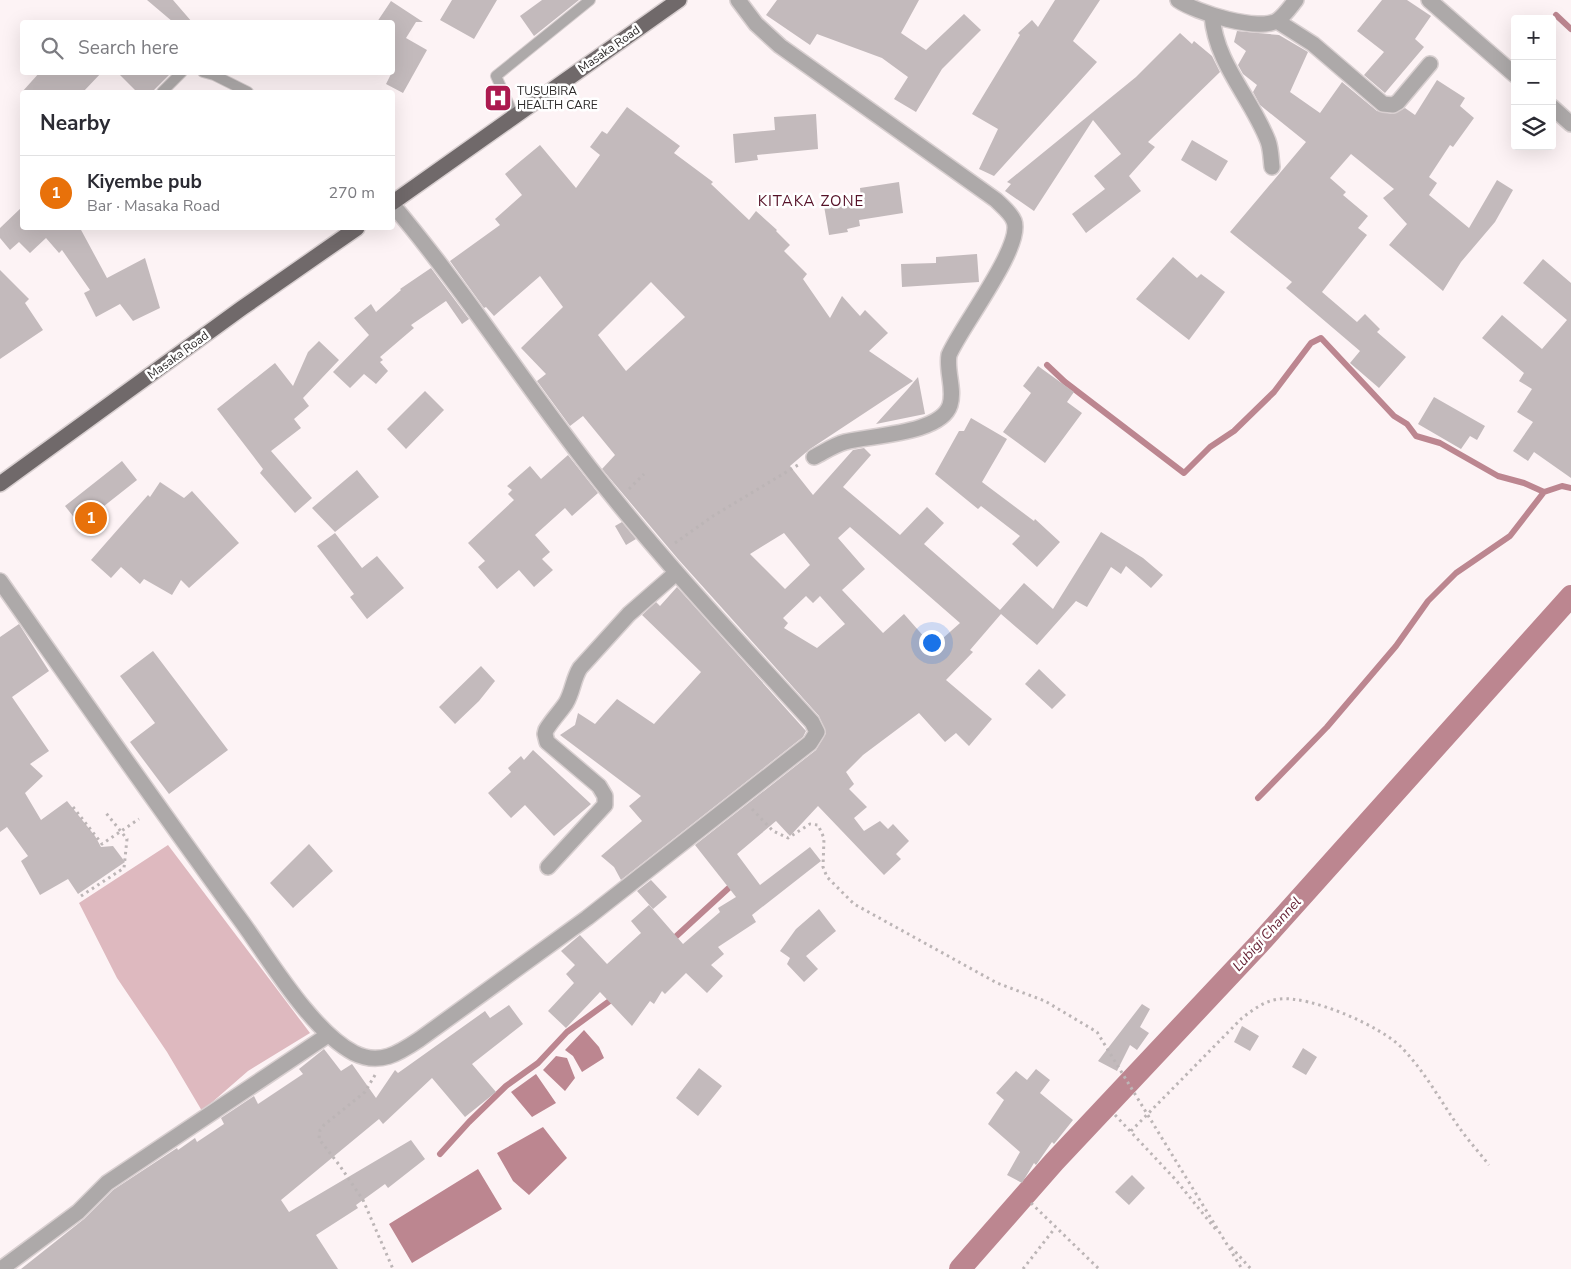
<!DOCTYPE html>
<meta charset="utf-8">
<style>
:root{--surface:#fff;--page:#f2f2f3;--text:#2b2b33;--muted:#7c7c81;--line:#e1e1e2;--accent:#d93025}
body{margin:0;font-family:"Nunito Sans",sans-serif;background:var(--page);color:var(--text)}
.controls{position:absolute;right:15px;top:15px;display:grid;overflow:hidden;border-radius:5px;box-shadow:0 5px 20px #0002}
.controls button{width:45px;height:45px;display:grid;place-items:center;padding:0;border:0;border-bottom:1px solid var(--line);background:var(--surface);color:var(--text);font:25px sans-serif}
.you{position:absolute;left:931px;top:642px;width:18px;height:18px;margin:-12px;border:4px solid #fff;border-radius:50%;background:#1a73e8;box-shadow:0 0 0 8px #1a73e833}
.badge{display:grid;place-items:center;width:32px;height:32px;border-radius:50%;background:var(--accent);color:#fff;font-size:16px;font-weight:700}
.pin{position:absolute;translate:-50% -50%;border:2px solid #fff;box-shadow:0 1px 5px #0006}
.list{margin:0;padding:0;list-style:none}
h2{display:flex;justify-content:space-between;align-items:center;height:65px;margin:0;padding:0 20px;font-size:21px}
h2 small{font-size:16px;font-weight:400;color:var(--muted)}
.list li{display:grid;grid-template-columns:32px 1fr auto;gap:15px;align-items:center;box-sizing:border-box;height:75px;padding:0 20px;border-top:1px solid var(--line)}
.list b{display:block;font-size:19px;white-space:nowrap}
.list p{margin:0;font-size:16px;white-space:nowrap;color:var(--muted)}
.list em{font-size:16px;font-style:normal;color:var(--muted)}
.icon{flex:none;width:28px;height:28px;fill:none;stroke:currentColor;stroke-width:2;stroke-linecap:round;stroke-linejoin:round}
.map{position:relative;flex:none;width:1571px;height:1269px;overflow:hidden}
.search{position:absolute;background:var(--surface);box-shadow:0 5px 20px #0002;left:20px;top:20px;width:375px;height:55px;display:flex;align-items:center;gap:12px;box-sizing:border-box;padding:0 18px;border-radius:5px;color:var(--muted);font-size:19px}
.panel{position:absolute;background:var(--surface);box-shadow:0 5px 20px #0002;left:20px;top:90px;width:375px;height:140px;border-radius:5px}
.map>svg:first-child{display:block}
.green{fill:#deb9bf}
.water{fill:#bc8690}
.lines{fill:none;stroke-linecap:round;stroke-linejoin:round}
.stream{stroke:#bc8690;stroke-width:6}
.canal{stroke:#bc8690;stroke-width:22}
.building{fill:#c3babc;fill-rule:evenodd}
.lane-casing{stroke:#d8cfd0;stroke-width:12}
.street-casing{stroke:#d8cfd0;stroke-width:18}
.primary-casing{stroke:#d8cfd0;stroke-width:18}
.path{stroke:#bcb5b6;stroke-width:3;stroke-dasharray:2.5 4;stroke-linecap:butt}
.lane{stroke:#ada9a9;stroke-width:10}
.street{stroke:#ada9a9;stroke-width:15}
.primary{stroke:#70696a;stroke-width:15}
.labels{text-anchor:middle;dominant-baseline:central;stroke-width:5;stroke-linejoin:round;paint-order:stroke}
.street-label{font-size:12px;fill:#2d2a2a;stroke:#fff}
.poi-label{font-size:12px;fill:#2d2a2a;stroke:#fff;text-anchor:start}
.water-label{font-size:14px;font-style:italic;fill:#672436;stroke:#fff}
.quarter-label{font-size:15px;letter-spacing:1px;fill:#561228;stroke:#fff}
</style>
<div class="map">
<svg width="1571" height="1269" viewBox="0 0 1571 1269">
<rect width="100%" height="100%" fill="#fdf3f5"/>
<path class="green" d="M168 845 310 1033 248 1071 202 1111 167 1052 117 978 79 903Z"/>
<path class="water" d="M584 1030 599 1047 604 1058 582 1072 573 1056 565 1050Z
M556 1056 567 1058 575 1078 565 1091 543 1070Z
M536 1074 556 1103 532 1117 511 1092Z
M543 1127 567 1158 529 1195 513 1181 497 1153Z
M478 1169 502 1209 412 1263 389 1224Z"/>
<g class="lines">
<path class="stream" d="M1556 15 1571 29
M1047 365 1065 382 1184 473 1210 447 1234 431 1274 392 1311 343 1321 338 1394 416 1407 424 1416 436 1440 443 1498 476 1524 483 1544 492
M1258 798 1327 727 1396 646 1428 601 1456 573 1510 536 1544 492 1562 486 1571 488
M671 941 732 885
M440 1154 469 1122 506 1086 538 1063 567 1032 615 997"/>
<path class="canal" d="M960 1269 1054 1162 1259 944 1571 596"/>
</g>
<path class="building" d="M147 0H173L192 22H173Z
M452 0H497L474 39 440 20Z
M542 0H579L534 36 520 16Z
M777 0H919L901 33 926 50 964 14 981 30 942 69 916 112 894 99 908 77 882 58 817 34 810 45 766 15Z
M1055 0H1100L1073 41 1097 62 994 176 979 169 998 129 972 114 1020 35 1018 33 1032 20 1038 27Z
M1382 0H1407L1431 16 1415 39 1424 47 1385 93 1364 75 1384 52 1357 31Z
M391 1 423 22H416L406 38 427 50 403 93 386 84 392 72V22H377Z
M1237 31 1279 35 1308 52 1290 92 1320 113 1342 82 1377 111 1393 114 1405 108 1415 115 1437 80 1465 98 1460 106 1474 118 1453 147 1450 145 1429 177 1437 183 1429 195 1469 228 1497 180 1513 190 1495 222 1461 262 1443 291 1389 245 1407 224 1383 198 1394 189 1351 154 1330 178 1346 192 1343 195 1368 216 1358 228 1367 235 1322 292 1357 322 1365 314 1380 329 1377 332 1406 357 1379 388 1350 363 1360 351 1286 288 1292 282 1230 232 1306 142 1260 105 1253 92 1257 85 1243 74 1238 65 1246 51 1234 42Z
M1180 33 1192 44 1194 41 1212 56 1220 72 1148 142 1155 147 1129 176 1141 191 1086 233 1072 214 1105 189 1094 176 1121 154 1093 120 1034 211 1005 191 1011 184 1007 182 1136 77Z
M40 72H102L83 92H22Z
M117 72H172L152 92H137Z
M627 107 680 146 674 153 713 182 711 184 749 220 756 211 777 230 776 231 790 245 784 251 807 274 803 279 830 318 842 296 860 316 865 310 888 333 869 351 913 381 810 449 790 466 813 495 853 450 864 448 871 455 843 487 900 535 927 507 944 523 924 544 1000 610 1024 583 1053 609 1101 532 1143 558 1163 575 1151 588 1126 566 1121 574 1111 567 1087 607 1076 601 1037 645 1001 614 970 650 973 652 946 680 992 719 969 746 956 733 945 742 919 713 863 755 846 772 854 784 849 789 867 807 854 818 864 831 880 821 888 829 893 824 909 841 896 854 901 859 884 875 818 806 790 836 776 821 737 854 760 885 810 847 821 861 752 915 756 922 718 947 724 954 711 965 723 976 707 993 686 973 665 994 662 991 654 1004 650 1001 632 1026 600 992 566 1028 548 1011 574 983 566 974 575 965 561 951 580 935 607 964 641 933 631 921 649 905 683 944 720 912 718 908 736 897 695 845 816 750 826 733 819 716 678 559 602 469 615 455 583 416 570 426 537 381 546 374 521 348 563 307 540 276 494 316 486 307 484 308 450 261 500 225 495 219 522 195 505 174 540 145 576 188 600 155 590 147 602 131 607 134ZM651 282 685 317 626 371 598 335ZM850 527 960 623 933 647 904 614 883 633 842 590 865 569 838 538ZM784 533 810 565 785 589 750 554ZM806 596 813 603 820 596 845 624 817 648 784 628 788 623 783 618Z
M816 114 818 149 757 155 758 160 735 163 733 134 775 130 774 117Z
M1192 140 1228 161 1216 181 1181 160Z
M899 182 903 213 859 220 860 226 847 229 848 232 829 235 824 206 861 199 860 188Z
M22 207V228H80L107 278 145 258 160 308 133 321 120 304 96 317 84 293 90 290 62 250 59 253 46 238 30 253 19 242 10 250 0 238V228Z
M977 254 979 282 902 287 901 264 936 263V257Z
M1173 257 1197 278 1201 274 1225 292 1189 340 1136 299Z
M1543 259 1571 283V478L1534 452 1528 461 1513 451 1533 422 1517 412 1532 389 1519 381 1524 373 1482 338 1502 315 1542 349 1567 320 1523 283Z
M431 268 469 319 462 324 446 301 411 325 414 328 380 357 383 360 380 362 388 371 376 384 364 374 350 388 333 372 369 335 354 318 371 304 376 312 401 290 400 289Z
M0 270 29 299 25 303 43 330 0 359Z
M319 341 339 360 303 398 309 406 294 419 301 428 271 451 312 498 295 513 260 473 263 469 217 409 275 363 293 386 308 352Z
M1038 366 1074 392 1067 402 1082 413 1045 463 1003 432 1031 393 1023 386Z
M918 377 925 414 876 424 907 390Z
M425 391 444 410 406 449 387 429Z
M1434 397 1485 426 1477 440 1470 436 1461 449 1418 424Z
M971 418 1007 439 982 482 1034 521 1035 519 1060 542 1037 567 1012 544 1020 536 981 506 978 509 935 474 959 431H964Z
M568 455 598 493 572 516 565 508 535 535 550 552 542 559 553 570 534 587 519 570 497 589 478 567 485 561 468 543 514 500 508 494 512 490 507 486 530 466 541 479Z
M122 461 137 480 80 525 65 506Z
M357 470 379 497 335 532 312 508Z
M160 482 184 498 192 491 239 543 189 588 181 580 172 595 144 579 140 584 121 567 111 578 91 560 148 495 150 497Z
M622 522 636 539 626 545 615 526Z
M335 533 362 568 377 556 404 588 367 619 350 597 354 594 317 546Z
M677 587 806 731 803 737 621 880 614 867 601 856 642 821 629 806 641 796 560 735 575 725 578 713 595 724 617 699 654 724 701 672 642 615 656 602 660 606Z
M19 624 49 671 12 697 49 751 30 764 43 776 25 793 41 820 67 801 95 836 101 847 113 846 125 862 78 894 68 879 40 895 21 861 28 856 7 827 0 832V637Z
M153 651 228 750 169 794 130 742 155 723 120 676Z
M481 666 495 681 479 701 455 724 439 707Z
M1039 669 1066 695 1052 709 1025 684Z
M533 750 591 804 554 836 525 805 511 818 488 793 511 772 508 768 521 756 524 760Z
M309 844 333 871 293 908 270 883Z
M651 880 667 897 653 909 637 891Z
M819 909 836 931 806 956 818 969 804 982 787 964 790 958 780 951 796 929Z
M1142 1004 1150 1009 1140 1027 1149 1033 1137 1050 1130 1045 1117 1071 1098 1061Z
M509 1005 523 1024 472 1064 496 1092 465 1117 432 1078 383 1124 379 1119 281 1200 289 1212 411 1140 425 1159 388 1188 385 1184 356 1205 358 1208 316 1235 338 1269H21L84 1219 113 1190 177 1148 178 1150 195 1138 197 1142 224 1124 221 1118 254 1096 258 1104 303 1074 299 1069 324 1049 341 1071 352 1064 376 1098 395 1070 398 1073 485 1011 490 1018Z
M1242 1026 1259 1036 1250 1051 1234 1042Z
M1303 1048 1317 1057 1306 1075 1292 1067Z
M699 1068 722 1086 698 1116 676 1098Z
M1036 1069 1050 1080 1040 1093 1073 1120 1054 1144 1052 1142 1036 1165 1034 1163 1022 1183 1007 1175 1020 1152 988 1124 1004 1100 996 1093 1016 1071 1027 1080Z
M1132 1175 1145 1188 1129 1205 1115 1192Z"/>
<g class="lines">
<g class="lane-casing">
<path id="lane" d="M203 72 214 75 248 92
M162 92 182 72
M514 116 496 76 590 0"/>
</g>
<g class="street-casing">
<path id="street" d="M738 0 756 24 780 46 996 200C1002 206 1011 213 1014 221 1024 246 960 328 949 355 946 371 955 389 950 405 941 434 871 435 845 442 834 445 824 452 814 457
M1178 0C1195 12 1260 33 1278 20 1285 15 1291 6 1296 0
M1429 0 1515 75
M1212 16C1216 64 1251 97 1268 141 1271 149 1271 159 1272 167
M1277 21 1313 44 1383 104 1393 105 1398 102 1430 64
M1552 107 1571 124
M0 581C80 695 160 810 242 922 271 962 312 1031 354 1053 380 1066 399 1053 420 1039L587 918 810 743 817 732 812 722C736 639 659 557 590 468 522 381 463 288 392 204
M548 867 605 805V796L599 786 547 742 545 734 546 730C552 720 560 712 566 703 573 691 573 679 580 668L629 614 676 573
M1 1269 78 1212 107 1183 328 1035"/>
</g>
<g class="primary-casing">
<path id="primary" d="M392 203 679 0
M0 484 242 308 357 228"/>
</g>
<path class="path" d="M629 489 644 474
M675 543 713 516 798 465
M73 807 102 844 139 819
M752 809 773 831 788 838 810 824 818 825 824 838 823 867 827 877 854 904 997 983 1045 1001 1097 1032 1242 1269
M81 896 124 868 127 839 106 813
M375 1075 365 1092 324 1125 320 1130 319 1139 340 1166 363 1200 393 1269
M1115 1115 1175 1179 1217 1231
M1131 1131 1242 1018C1254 1009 1264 1001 1279 999 1309 995 1382 1026 1403 1049 1424 1071 1439 1098 1456 1123 1466 1138 1478 1151 1489 1165
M1031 1203 1099 1269
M1231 1247 1251 1269
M1023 1269 1055 1228"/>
<use href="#lane" class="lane"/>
<use href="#street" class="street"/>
<use href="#primary" class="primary"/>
</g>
<defs>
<g id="hospital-square" transform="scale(1.4375)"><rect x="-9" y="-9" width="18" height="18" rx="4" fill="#ac1a4f" stroke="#fff"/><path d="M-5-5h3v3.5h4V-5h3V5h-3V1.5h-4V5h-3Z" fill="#fff"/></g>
</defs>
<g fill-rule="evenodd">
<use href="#hospital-square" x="498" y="98"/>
</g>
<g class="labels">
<g class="street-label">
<text transform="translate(609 49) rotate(-35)">Masaka Road</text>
<text transform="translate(178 355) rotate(-36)">Masaka Road</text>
</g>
<g class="poi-label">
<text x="517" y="91">TUSUBIRA<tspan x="517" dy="14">HEALTH CARE</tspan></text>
</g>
<g class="water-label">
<text transform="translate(1267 934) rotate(-48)">Lubigi Channel</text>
</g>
<g class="quarter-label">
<text x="811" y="201">KITAKA ZONE</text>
</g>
</g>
</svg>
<div class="controls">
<button>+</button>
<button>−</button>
<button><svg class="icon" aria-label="layers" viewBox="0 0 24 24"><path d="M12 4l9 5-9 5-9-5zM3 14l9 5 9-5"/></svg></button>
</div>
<div class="you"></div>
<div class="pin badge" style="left:91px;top:518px;background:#e8710a">1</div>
<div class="search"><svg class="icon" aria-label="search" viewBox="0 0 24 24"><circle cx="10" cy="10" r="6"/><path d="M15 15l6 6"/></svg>Search here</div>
<section class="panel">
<h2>Nearby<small></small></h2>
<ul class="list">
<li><span class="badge" style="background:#e8710a">1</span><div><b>Kiyembe pub</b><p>Bar · Masaka Road</p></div><em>270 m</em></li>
</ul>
</section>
</div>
